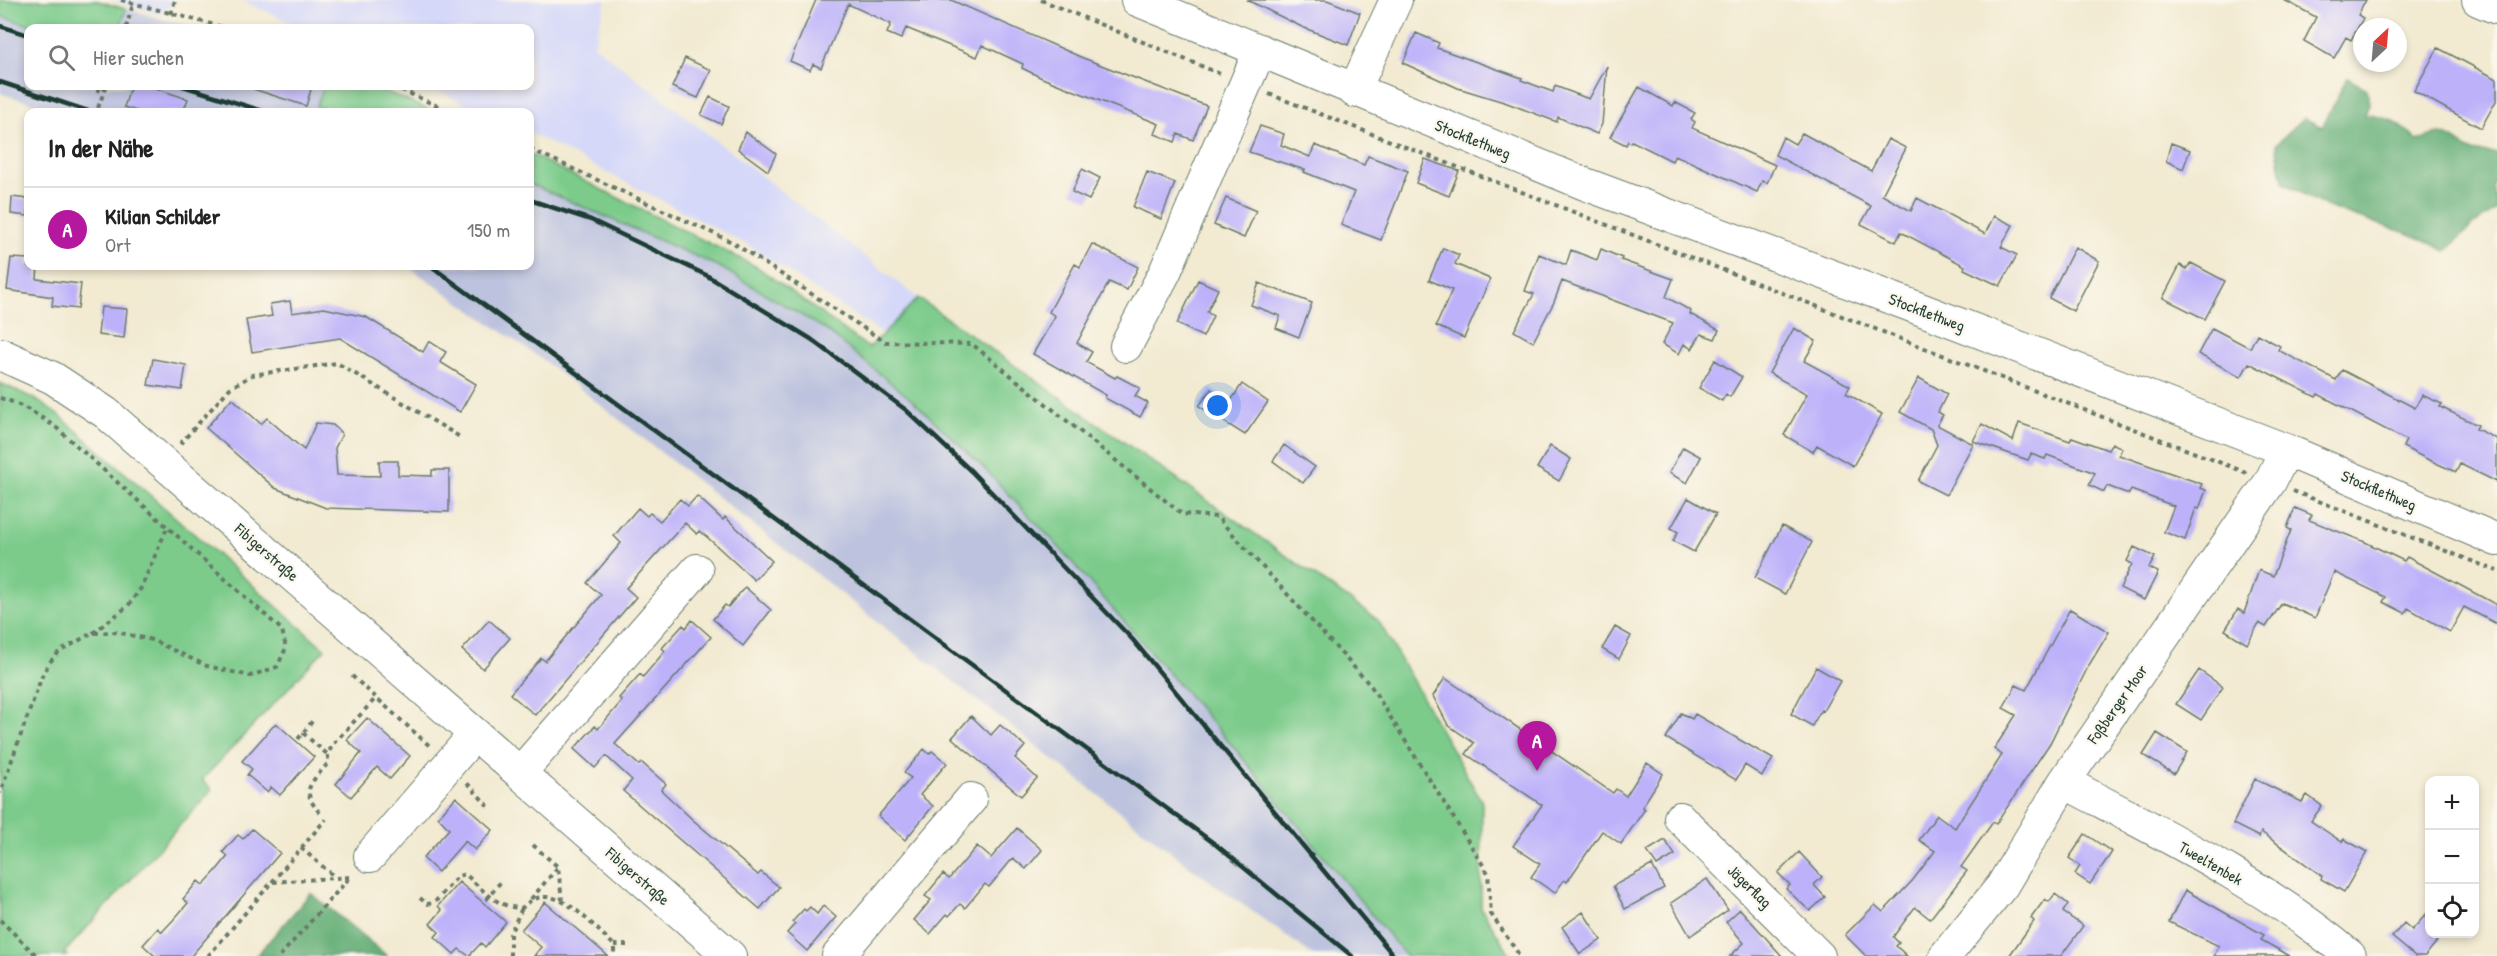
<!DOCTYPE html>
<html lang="de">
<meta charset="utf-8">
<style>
:root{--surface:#fff;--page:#f6f6f6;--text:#222;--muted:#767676;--line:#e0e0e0;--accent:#b5179e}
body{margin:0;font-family:"Patrick Hand",sans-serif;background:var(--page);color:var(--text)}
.controls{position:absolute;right:18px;bottom:18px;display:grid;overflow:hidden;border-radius:12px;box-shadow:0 3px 9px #0003}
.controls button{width:54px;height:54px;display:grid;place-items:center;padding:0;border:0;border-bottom:2px solid var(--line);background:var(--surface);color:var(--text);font:30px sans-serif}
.compass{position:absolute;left:2353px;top:18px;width:54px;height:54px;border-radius:50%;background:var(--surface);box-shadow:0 3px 9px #0003;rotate:26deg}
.you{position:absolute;left:1218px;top:406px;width:21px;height:21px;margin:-15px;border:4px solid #fff;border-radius:50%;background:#1a73e8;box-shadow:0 0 0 9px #1a73e833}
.badge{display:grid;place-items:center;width:39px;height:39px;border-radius:50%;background:var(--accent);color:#fff;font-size:20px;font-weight:700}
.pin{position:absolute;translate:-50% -50px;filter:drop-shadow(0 2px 3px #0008)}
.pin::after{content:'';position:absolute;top:32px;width:21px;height:18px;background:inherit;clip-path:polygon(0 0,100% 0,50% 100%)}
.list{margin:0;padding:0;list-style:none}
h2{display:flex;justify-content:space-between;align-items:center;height:78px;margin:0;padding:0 24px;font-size:26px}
h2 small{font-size:20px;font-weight:400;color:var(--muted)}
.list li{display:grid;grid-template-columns:39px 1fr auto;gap:18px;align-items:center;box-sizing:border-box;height:84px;padding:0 24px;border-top:2px solid var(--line)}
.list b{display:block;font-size:22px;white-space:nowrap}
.list p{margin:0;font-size:20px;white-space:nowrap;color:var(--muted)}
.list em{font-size:20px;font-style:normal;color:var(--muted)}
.icon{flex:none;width:33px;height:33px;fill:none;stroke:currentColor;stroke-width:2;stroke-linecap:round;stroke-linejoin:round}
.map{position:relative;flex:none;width:2497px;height:956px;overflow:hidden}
.search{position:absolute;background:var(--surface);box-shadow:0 3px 9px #0003;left:24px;top:24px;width:510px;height:66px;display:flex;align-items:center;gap:15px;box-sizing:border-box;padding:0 21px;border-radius:12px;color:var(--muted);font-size:22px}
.panel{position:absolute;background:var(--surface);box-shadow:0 3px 9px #0003;left:24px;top:108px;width:510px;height:162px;border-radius:12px}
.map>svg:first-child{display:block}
.built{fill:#d5d8f9}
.industrial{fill:#bdc3de}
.green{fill:#7ccb8b;stroke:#4e8460;stroke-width:1.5}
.forest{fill:#65af77;stroke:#427656;stroke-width:1.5}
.building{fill:#bdb2fa}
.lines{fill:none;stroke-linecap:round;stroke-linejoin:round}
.minor-casing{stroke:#697a6b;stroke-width:34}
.path{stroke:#697a6b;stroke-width:4;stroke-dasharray:4.5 4.5;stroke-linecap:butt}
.minor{stroke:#fff;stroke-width:32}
.rail{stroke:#1f3d34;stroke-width:4.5}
.labels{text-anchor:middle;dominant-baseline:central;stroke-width:4.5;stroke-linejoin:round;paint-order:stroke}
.street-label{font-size:16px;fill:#1f3d34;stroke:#fbf7ec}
</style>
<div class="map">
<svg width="2497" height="956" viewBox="0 0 2497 956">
<rect width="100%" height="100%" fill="#fbf7ec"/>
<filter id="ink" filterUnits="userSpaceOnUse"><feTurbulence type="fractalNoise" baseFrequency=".0167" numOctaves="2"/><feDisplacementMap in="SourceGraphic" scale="12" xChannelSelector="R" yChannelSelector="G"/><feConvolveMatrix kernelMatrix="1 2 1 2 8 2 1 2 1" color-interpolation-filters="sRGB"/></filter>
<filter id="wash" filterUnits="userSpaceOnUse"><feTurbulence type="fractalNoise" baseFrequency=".008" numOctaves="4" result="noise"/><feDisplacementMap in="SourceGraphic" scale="24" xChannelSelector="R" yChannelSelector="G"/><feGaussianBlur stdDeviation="1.35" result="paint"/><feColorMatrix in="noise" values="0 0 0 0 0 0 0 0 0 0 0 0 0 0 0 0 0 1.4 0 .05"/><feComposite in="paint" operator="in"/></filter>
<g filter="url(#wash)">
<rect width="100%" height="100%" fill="#f2ead1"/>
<path class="built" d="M111 0H177L159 14Z
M241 0H606L594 45 918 298 883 334 748 245 530 133V112H485L426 86H530V28H303Z"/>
<path class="industrial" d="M126 9 194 28H120Z
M0 16 40 28H28V86H324L316 106 335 112H62L0 93Z
M530 184 718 266 823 328 912 400 981 465 1057 545 1230 743 1406 956H1314L1189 866 543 360 407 266H530Z"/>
<path class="green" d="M0 0H95L126 9 120 28H40L0 16Z
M324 86H373L434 112H335L316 106Z
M530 154 757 267 869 348 918 298 1378 620 1482 802 1481 908 1511 956H1406L1230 743 1057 545 981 465 912 400 823 328 718 266 530 184Z
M0 383 35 399 61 417 325 649 202 780 212 790 64 953 68 956H0Z"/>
<path class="forest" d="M2347 78 2367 89 2369 104 2365 115C2389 116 2401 124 2417 141 2450 126 2447 139 2473 151 2480 153 2490 152 2497 153V179L2493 185 2497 209 2473 225 2446 251C2409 229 2364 223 2324 205 2310 199 2297 190 2283 182L2276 144 2304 118 2322 127Z
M311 893 387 956H256Z"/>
<g id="blocks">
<path class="building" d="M816 0H951L1083 58 1207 106 1193 140 1178 134 1175 142 1155 134 1159 124 1042 78 1022 68 1023 64 982 45 977 57 906 28 901 39 887 33 891 24 848 4 821 68 813 64 810 70 790 61Z
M1247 0H1327L1360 13 1348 45 1302 27Z
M2284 0H2366L2358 15 2363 18 2351 40 2346 37 2334 58 2304 41 2316 17Z
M1416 33 1439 43 1437 48 1522 78 1521 80 1553 92 1555 86 1589 99 1607 66 1602 124 1597 134 1558 117 1557 122 1507 103 1458 88 1403 63Z
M2438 48 2497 79V99L2481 128 2414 91Z
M685 58 711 70 698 98 672 87Z
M131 86H148L188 99 183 112H140L124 107Z
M253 86H312L306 106 253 89Z
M1639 87 1673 106 1675 102 1695 113 1691 119 1695 122 1692 128 1775 165 1767 183 1762 181 1757 192 1675 155 1672 161 1632 141 1631 143 1628 141 1626 145 1610 137Z
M710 97 729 106 721 124 701 115Z
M1260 126 1284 134 1281 145 1310 157 1315 145 1364 165 1368 156 1408 171 1381 240 1341 225 1354 192 1304 172 1305 170 1249 152Z
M746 132 776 154 768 171 738 149Z
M1802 133 1871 171 1888 139 1906 148 1882 195 1911 211 1917 198 1985 234 1994 216 2013 225 2001 247 2017 255 2000 286 1964 269 1965 266 1901 232 1896 242 1861 224 1871 206 1775 155 1783 137 1795 144Z
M2171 143 2190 150 2183 169 2166 161Z
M1425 159 1459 171 1449 196 1416 183Z
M1082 169 1100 178 1089 200 1072 192Z
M1147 172 1175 183 1161 219 1133 207Z
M12 197 28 199V216L11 214Z
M1226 198 1256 211 1244 238 1214 225Z
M1092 244 1138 267 1127 290 1109 282 1077 343 1092 352 1086 362 1115 378 1117 376 1140 388 1135 396 1148 403 1140 417 1105 398 1106 395 1033 354 1055 316 1049 312 1075 264 1080 267Z
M2075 247 2099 261 2073 311 2049 298Z
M1443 248 1459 255 1455 264 1490 279 1464 338 1436 326 1452 290 1429 280Z
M1601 249 1622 258 1621 260 1673 279 1666 297 1691 311 1690 314 1719 330 1715 339 1701 334 1692 349 1684 344 1679 354 1662 344 1673 323 1562 281 1554 302 1533 342 1514 331 1534 294 1525 291 1539 254 1566 265 1571 250 1597 260Z
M11 258 28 259V266H38L37 279 81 284 78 309 52 306 53 297 7 290Z
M2191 263 2225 281 2205 319 2163 298 2180 265 2187 269Z
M1198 280 1218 289 1207 312 1213 316 1203 337 1177 324Z
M1259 283 1312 303 1299 337 1276 328 1280 316 1251 305Z
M290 301 292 313 324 308 366 317 423 352 429 341 446 352 440 362 476 384 460 412 340 338 252 352 246 320 272 316 270 304Z
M101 307 127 309 124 338 98 335Z
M1794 328 1816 341 1804 361 1850 386 1846 393 1882 414 1853 466 1817 445 1813 452 1784 435 1807 394 1769 373Z
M2212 328 2250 348 2257 334 2280 346 2278 350 2336 380 2342 370 2415 408 2422 395 2442 404 2440 407 2478 425 2476 429 2497 439V482L2460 464 2456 472 2429 460 2403 447 2406 440 2318 394 2316 397 2249 363 2241 377 2198 354Z
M153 359 186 365 182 390 148 385Z
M1715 360 1742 377 1730 397 1726 394 1722 401 1699 388Z
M1919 378 1947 394 1938 412 1943 415 1937 425 1973 444 1946 495 1918 481 1937 445 1931 429 1900 412Z
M1242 384 1268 402 1245 435 1199 406 1211 389 1230 402Z
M232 398 261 424 267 418 304 450 316 423 333 425 342 434 335 448 337 475 380 476 379 461H398V475L432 476V470H449V512L326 508 275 488 206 428Z
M2019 423 2070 441 2072 437 2108 450 2112 443 2122 448 2119 455 2202 484 2200 488 2206 490 2199 509 2196 508 2185 540 2164 532 2174 506 2131 490 2129 494 2107 486 2104 492 2089 485 2095 473 2047 455 2045 459 2031 454 2028 460 1973 441 1982 424 2013 441Z
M1284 445 1315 467 1303 483 1273 461Z
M1550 446 1571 459 1559 481 1537 468Z
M1683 447 1701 457 1687 483 1669 473Z
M697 496 723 520 725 517 772 561 754 580 707 537 699 531 697 534 685 523 626 588 636 597 535 715 510 694 541 658 545 661 601 595 587 583 621 543 614 536 638 508 647 516 650 513 660 521 680 499 688 506Z
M1688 498 1716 514 1694 552 1673 541 1678 532 1671 528Z
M2295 508 2312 515 2309 520 2365 542 2404 561 2407 557 2497 605V624L2464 607 2450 632 2408 608 2405 613 2383 602 2386 597 2334 572 2315 618 2282 603 2266 627 2259 623 2247 644 2225 630 2238 609 2244 613 2259 570 2273 576 2291 530 2287 528Z
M1782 526 1812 542 1785 594 1755 578Z
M2134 547 2155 557 2149 568 2158 572 2144 600 2120 588 2132 564 2127 561Z
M745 587 771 610 743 646 713 619 725 605 728 607Z
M2070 609 2109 632 2089 665 2050 743 1996 824 1993 822 1961 867 1967 871 1930 919 1915 907 1893 937 1899 943 1896 946 1907 956H1866L1845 935 1875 905 1883 912 1913 880 1935 851 1919 840 1937 815 1955 828 2002 755 1994 749 2016 715 2003 708 2016 685 2026 690Z
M489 620 510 638 483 669 462 650Z
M692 620 711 637 615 744 639 765 642 763 666 784 661 790 693 820 758 875 761 872 779 887 760 909 623 791 632 780 606 756 595 768 574 749 595 726 598 729 622 701 619 698 640 674 643 677 665 651 662 648 683 625 686 628Z
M1615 627 1631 636 1619 659 1602 649Z
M1816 667 1840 681 1823 711 1821 710 1812 726 1791 714Z
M2199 670 2223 687 2201 720 2176 704Z
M1445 678 1613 793 1616 789 1626 796 1647 763 1663 774 1642 807 1645 809 1621 844 1602 831 1567 882 1564 880 1555 893 1531 877 1540 864 1513 846 1542 805 1466 754 1474 743 1448 725 1433 696Z
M1681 713 1692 719 1695 714 1773 759 1762 776 1745 765 1736 780 1666 738Z
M971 716 991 735 1000 725 1025 746 1015 758 1037 778 1021 796 952 738Z
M367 718 410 756 390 779 377 767 351 797 336 784 361 753 347 740Z
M276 723 314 757 280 795 271 787 267 792 253 780 247 775 252 769 242 761Z
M2157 733 2187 752 2174 774 2143 755Z
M924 749 929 754 932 751 947 763 920 795 933 806 905 840 878 816 911 778 904 773Z
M2255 779 2302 802 2307 795 2322 806 2311 821 2342 842 2344 839 2367 852 2344 892 2321 879 2322 876 2261 832 2259 837 2233 824Z
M456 797 493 830 475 850 465 841 438 872 423 858 449 829 438 817Z
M1017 828 1042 850 1026 869 1013 858 989 887 985 884 965 908 960 904 949 916 947 914 930 934 914 920 931 900 925 896 943 874 949 879 977 846 991 858Z
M252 829 280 853 191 956H155L143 945 158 928 162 932 175 918 188 903 183 899 198 881 203 885 216 871 228 856 223 852 238 835 243 839Z
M2085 834 2112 852 2090 884 2075 874 2080 866 2069 858Z
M1665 840 1675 855 1657 866 1647 851Z
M1799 852 1822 877 1814 885 1825 897 1810 911 1786 889 1790 885 1778 873Z
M1652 865 1664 888 1625 909 1613 886Z
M1707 879 1728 910 1690 936 1671 903Z
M459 882 506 922 485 947 481 943 469 956 459 949 454 954 435 937 439 932 430 924 442 910 438 906Z
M2185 890 2264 935 2261 940 2290 956H2214L2219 946 2169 922Z
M2055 894 2068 904 2063 912 2083 926 2061 956H2009L2034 921 2031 918 2045 899 2049 902Z
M545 902 608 956H534L541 947 521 930Z
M823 906 836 917 807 951 787 933 795 924 792 922 804 909 806 911 810 907 817 914Z
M1740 909 1782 956H1730L1744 943 1726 922Z
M2430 910V933H2444L2425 956H2415L2392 937 2404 923 2412 930Z
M1583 912 1601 940 1580 954 1562 927Z"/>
</g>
</g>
<g filter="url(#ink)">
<use href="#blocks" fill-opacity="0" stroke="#697a6b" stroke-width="1.5"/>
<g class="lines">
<g class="minor-casing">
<path id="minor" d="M1137 0 1585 184 1907 304 2286 450 2497 540
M2478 0 2497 8
M1354 91 1396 0
M1126 346 1165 272 1260 50
M0 354 53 378 106 413 730 956
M520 773 697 570
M2064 782C2162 834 2265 884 2350 956
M1680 818 1819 956
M370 856 475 734
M838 956 971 799
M1945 956 2002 886 2064 782 2270 482 2286 450"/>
</g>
<path class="path" d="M121 0 226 28
M1041 0 1223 75
M171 14 175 0
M126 28 133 4
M88 86 104 92
M393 86 451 112
M1269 94 2247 473
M98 108 106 86
M530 149 732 242 885 342 972 344 1182 514 1217 517 1371 686 1488 873 1491 914 1520 956
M0 398C22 404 40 416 58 429L282 630 286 648 277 667 250 676 207 666 152 640 116 632 92 633 59 652 49 663 42 676 0 793
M180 444 230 388 252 375 337 363 460 437
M2293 491 2497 571
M93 633 128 606 141 588 167 528
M352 676 432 748
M303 733 328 755
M298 739 314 719
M467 783 491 809
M320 813C299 789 311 784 328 763V755L332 745 376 698
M533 845 558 867 562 900
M301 848 335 877
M272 882 326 819
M420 898 427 904 434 903 458 876 465 874C483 890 497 908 522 908 553 875 590 924 614 945V956
M531 899 558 867
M486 900 503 879
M0 920 37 956
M614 945H627
M208 956 272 882 351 877
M280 956 351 876
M510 956V934L522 908"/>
<use href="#minor" class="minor"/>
<path class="rail" d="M0 26 28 35
M0 82 91 112
M183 86 266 112
M530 200 591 220 706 275 811 339 906 410 972 472 1133 640 1394 956
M431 266 1215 844 1352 956"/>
</g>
</g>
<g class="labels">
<g class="street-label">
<text transform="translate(1473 139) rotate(22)">Stockflethweg</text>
<text transform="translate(1927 312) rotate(21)">Stockflethweg</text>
<text transform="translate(2379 490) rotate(23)">Stockflethweg</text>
<text transform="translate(267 552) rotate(41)">Fibigerstraße</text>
<text transform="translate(2117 704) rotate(-55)">Foßberger Moor</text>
<text transform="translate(2211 863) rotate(30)">Tweeltenbek</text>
<text transform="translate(638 876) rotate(41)">Fibigerstraße</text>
<text transform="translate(1750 886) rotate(44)">Jägerflag</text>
</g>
</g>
</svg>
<div class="controls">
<button>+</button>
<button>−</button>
<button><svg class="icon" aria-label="locate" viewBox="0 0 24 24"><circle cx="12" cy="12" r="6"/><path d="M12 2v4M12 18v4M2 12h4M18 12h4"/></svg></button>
</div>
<svg class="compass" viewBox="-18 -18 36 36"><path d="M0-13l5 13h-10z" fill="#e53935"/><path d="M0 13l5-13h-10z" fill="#767676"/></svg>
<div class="you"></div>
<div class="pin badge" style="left:1537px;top:771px">A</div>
<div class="search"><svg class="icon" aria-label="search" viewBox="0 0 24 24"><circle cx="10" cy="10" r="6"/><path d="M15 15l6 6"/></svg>Hier suchen</div>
<section class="panel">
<h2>In der Nähe<small></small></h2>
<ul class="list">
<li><span class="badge">A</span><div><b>Kilian Schilder</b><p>Ort</p></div><em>150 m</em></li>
</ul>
</section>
</div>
